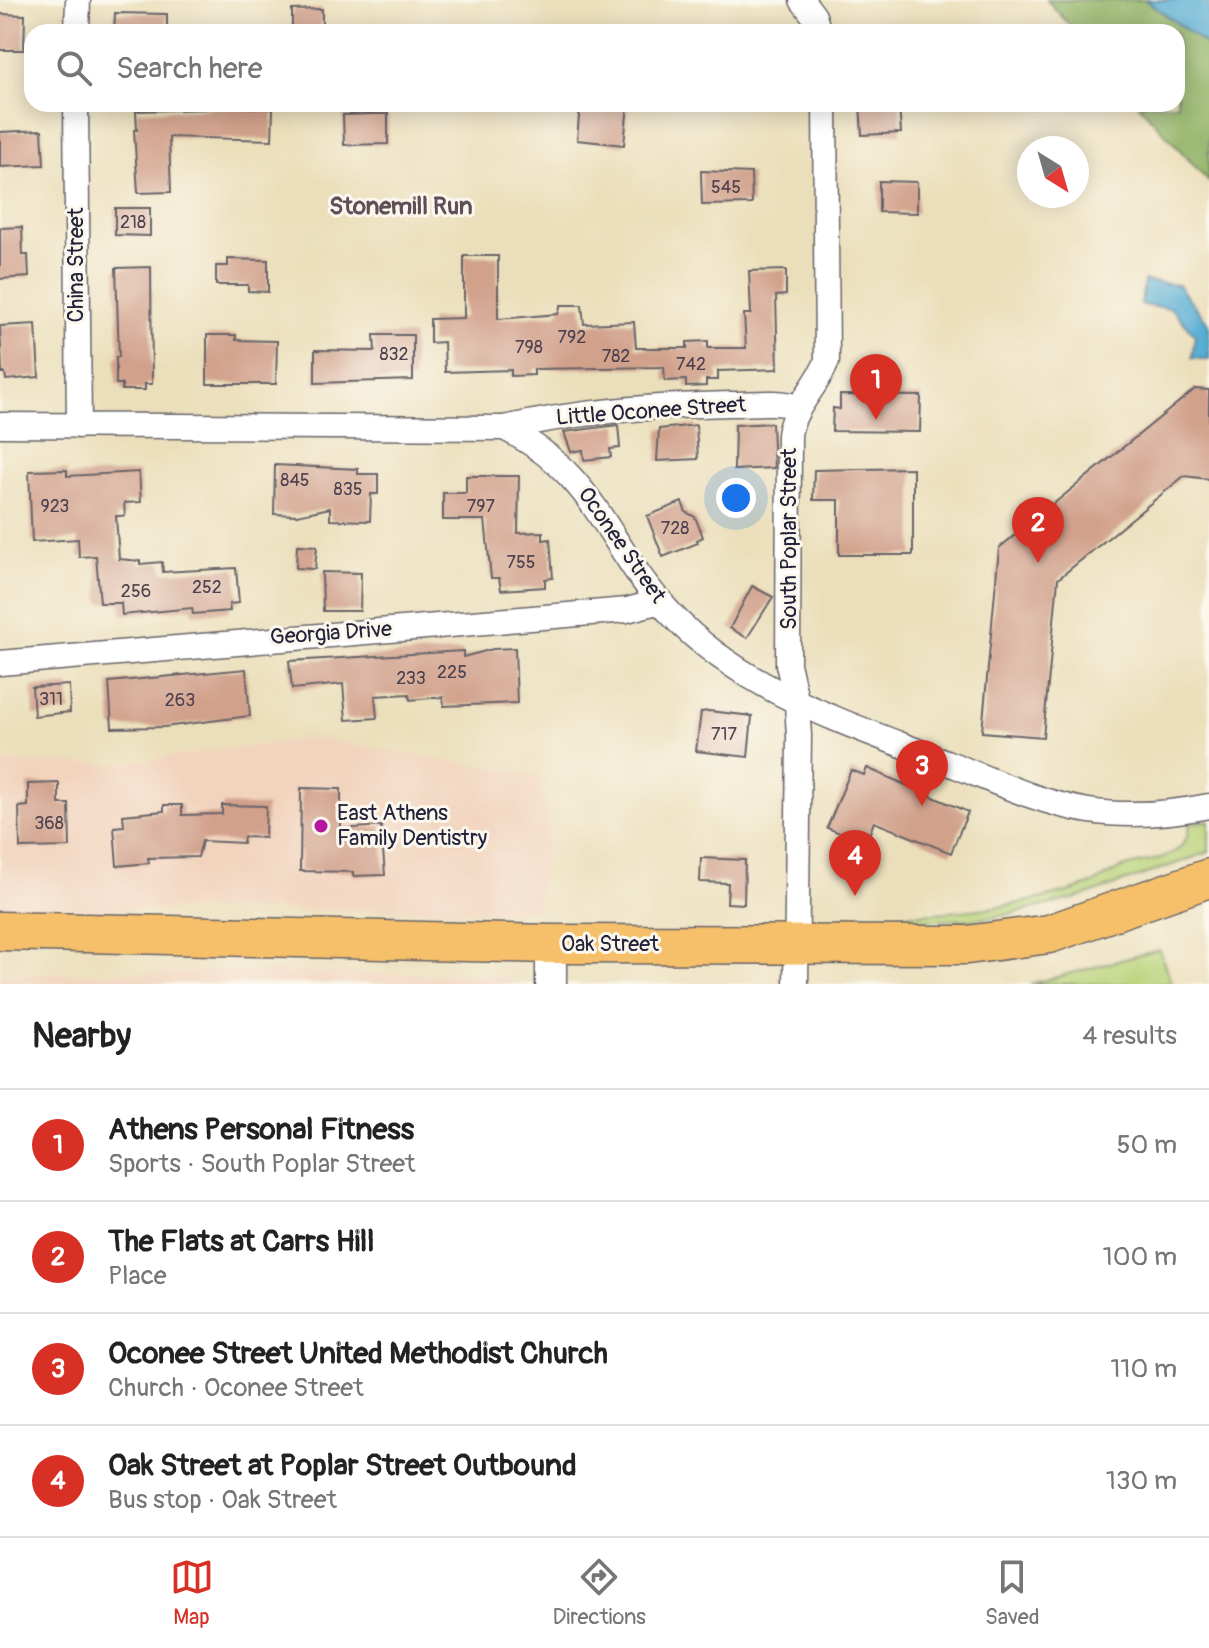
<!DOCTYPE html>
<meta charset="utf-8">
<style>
:root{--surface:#fff;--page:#f2f2f2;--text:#222;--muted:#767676;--line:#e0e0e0;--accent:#d93025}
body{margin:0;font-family:Pangolin,sans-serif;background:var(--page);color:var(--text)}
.compass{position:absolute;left:1017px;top:136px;width:72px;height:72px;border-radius:50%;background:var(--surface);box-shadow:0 4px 20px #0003;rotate:143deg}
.you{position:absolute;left:736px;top:498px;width:28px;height:28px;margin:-20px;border:6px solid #fff;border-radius:50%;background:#1a73e8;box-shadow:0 0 0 12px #1a73e833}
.badge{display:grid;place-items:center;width:52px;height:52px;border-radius:50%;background:var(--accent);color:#fff;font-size:26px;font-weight:700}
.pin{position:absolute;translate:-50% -66px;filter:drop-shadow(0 2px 4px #0008)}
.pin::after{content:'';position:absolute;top:42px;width:28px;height:24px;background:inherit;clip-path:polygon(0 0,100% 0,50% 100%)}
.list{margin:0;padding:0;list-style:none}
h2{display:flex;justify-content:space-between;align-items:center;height:104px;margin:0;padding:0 32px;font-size:34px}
h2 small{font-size:26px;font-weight:400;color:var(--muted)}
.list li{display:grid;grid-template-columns:52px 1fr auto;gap:24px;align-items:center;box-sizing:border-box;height:112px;padding:0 32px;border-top:2px solid var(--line)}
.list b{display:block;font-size:30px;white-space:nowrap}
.list p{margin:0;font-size:26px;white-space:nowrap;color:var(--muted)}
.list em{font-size:26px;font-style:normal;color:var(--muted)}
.icon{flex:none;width:44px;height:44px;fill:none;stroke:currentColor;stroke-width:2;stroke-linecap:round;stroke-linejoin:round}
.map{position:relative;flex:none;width:1209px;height:984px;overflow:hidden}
.search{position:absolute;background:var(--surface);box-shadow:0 4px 20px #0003;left:24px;right:24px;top:24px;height:88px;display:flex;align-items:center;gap:20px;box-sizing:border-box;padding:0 28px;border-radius:24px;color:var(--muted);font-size:30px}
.sheet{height:552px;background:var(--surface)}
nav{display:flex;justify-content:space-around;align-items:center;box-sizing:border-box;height:112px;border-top:2px solid var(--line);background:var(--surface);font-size:22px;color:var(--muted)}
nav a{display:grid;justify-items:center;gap:4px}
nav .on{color:var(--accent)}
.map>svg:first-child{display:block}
.built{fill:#f2d4be}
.green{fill:#b8d277;stroke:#6d7a59;stroke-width:2}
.forest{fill:#92b468;stroke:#5a6b52;stroke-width:2}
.water{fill:#57add3;stroke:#3c6887;stroke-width:2}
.building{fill:#d1a18c}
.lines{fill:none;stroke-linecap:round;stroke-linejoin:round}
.minor-casing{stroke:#686468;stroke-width:27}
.tertiary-casing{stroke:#686468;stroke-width:33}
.primary-casing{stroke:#686468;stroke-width:41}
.minor{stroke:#fff;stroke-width:24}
.tertiary{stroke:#fff;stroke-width:30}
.primary{stroke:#f6c06b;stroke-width:38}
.poi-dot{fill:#b5179e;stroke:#fbf7ec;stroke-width:3}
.labels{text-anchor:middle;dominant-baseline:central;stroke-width:6;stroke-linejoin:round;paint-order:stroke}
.number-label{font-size:18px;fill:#4e424f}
.street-label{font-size:22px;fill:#22223b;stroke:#fbf7ec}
.poi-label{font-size:22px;fill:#22223b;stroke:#fbf7ec;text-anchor:start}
.neighbourhood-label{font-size:24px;font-weight:bold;fill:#5f4e57;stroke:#fbf7ec}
</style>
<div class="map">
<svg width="1209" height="984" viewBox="0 0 1209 984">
<rect width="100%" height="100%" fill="#fbf7ec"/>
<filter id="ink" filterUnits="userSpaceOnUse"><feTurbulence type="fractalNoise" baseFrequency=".0125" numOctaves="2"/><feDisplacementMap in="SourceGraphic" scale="16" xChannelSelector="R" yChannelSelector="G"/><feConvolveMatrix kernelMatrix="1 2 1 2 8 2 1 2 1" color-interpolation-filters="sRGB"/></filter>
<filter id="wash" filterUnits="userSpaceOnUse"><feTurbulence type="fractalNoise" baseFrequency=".006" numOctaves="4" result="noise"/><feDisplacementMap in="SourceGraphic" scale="32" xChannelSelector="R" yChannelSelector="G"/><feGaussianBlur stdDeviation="1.8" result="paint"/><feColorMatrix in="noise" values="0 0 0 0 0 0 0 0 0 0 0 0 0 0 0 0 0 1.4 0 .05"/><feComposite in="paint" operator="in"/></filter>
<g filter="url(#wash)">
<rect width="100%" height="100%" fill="#ebdfbb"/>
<path class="built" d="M314 738 540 776 548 837 536 911 0 909V762L112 764Z
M242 971 506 976 513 984H0V975Z"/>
<path class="green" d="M1209 820V852L1081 897 1006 915 972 920H845V916C927 915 1009 912 1087 886 1099 882 1108 874 1120 869 1148 858 1186 863 1190 824Z
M1159 950 1172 984H1030Z"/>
<path class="forest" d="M1047 0H1146L1209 47V182L1138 104H1177V32H1076Z"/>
<path class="water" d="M1146 0H1209V47Z
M1144 281 1178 285 1209 324V360L1192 358 1195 335 1171 308 1141 305Z"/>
<g id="blocks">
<path class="building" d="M322 9V32H292V10Z
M115 13 167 14V32H114Z
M0 14 25 15 24 50H0Z
M580 104H628L624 145 577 140Z
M860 104H899L901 133 862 135Z
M208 105 273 109 272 140 169 137 171 192 138 193 134 130H137L136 111 208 109Z
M372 114H388V144L344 145 343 115Z
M42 130 44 165 0 167V132Z
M701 171 751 173 752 204 702 205Z
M879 181 917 182V213L879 212Z
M115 208H150V236L115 235Z
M22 227 23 255H28L29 277 0 279V228Z
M464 256H498V319L558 314 561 305H582L584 324 634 322 636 348H687V342L708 341V348H746L744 314H751L749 271 786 270V295L776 296 778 369 718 371V380H706V386L686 387V380L665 381 664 367 534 369V375L511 376V370L445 372 444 342 430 343V319L464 318Z
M228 259 268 260V292L248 291V285H216V266H228Z
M151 267 152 384H145V390H122V384H116V357H119L116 268Z
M36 324 39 377 6 380 5 373H2L0 326Z
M207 335H236V340L277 341 276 384H207Z
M374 335H413V380L315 383V350L375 351Z
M1195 389 1209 390V479L1184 476 1058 579 1043 737 982 732 999 548Z
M840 395 921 396 920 432 832 431 833 408 840 409Z
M772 423 774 468 734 470 735 425Z
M618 425 620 448 610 449 611 457 584 460 583 450 571 452 564 432Z
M696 425 698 459 657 461 659 429Z
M275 465 358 469V474H378V494H371L370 521 330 520V508L297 515 274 514Z
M913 468V555H839V500H813L814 470Z
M67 470V476L139 472 141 502 124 503 125 516H116L119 559 140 561V564L162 562 163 572 236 568 239 603 229 604 230 611 193 614 192 608 122 615 121 603H100L96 556 79 557 78 539 32 542 29 471Z
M466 476H519L518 533 543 532V540L550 539 553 578 545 579V587L501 590 499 578H491L485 520H443V493H466Z
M682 502 686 512 695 517 703 537 697 540 698 543 663 557 647 516Z
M297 545 317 546 315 569 296 568Z
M322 572 361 573 360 611H323Z
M752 586 773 597 747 638 730 628Z
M515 648 517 703 444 706 443 697 410 700 409 694 375 696 377 718 346 720 343 684 292 689 289 661 463 651V657L493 649Z
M246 669 250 716 164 727 112 728 109 682Z
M69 685 70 712 34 716 32 687Z
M709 711 752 716 748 757 696 751 701 712Z
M867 768 968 812 951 853 874 822 866 843 827 828 851 770 864 775Z
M59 783V804H69L70 847 20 848 19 807 28 806V784Z
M301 788 341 789V829L381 826 385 875 353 876V872L300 871Z
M164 805H182V815L222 814V805L266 806 265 838 244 837 243 843 202 841 198 857 148 858 149 863 117 866 114 827 124 826 123 815 164 811Z
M701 858 745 860 744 904 727 903 728 883 700 882Z"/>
</g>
</g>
<g filter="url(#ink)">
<use href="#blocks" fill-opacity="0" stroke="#686468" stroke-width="2"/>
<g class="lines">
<g class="minor-casing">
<path id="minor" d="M802 0 814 16 819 32
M77 32 78 0
M76 104 79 426
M0 425 504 428C599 475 605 545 671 614 744 692 850 724 946 762 992 780 1039 803 1089 811 1129 817 1169 814 1209 806
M504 428C579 411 654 406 731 404 753 404 777 400 799 407
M0 663 627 610 661 601
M796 984 799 736 797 704 788 664 789 435C793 406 817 388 827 361L825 104"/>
</g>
<g class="tertiary-casing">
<path id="tertiary" d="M551 984V944"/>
</g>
<g class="primary-casing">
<path id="primary" d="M0 931 551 944 967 945 1049 934 1209 878"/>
</g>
<use href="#minor" class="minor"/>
<use href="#tertiary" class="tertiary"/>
<use href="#primary" class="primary"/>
</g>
</g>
<circle class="poi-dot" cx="321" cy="826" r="8"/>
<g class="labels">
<g class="number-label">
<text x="726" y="187">545</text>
<text x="133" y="222">218</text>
<text x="572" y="337">792</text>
<text x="529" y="347">798</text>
<text x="394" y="354">832</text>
<text x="616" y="356">782</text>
<text x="691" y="364">742</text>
<text x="295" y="480">845</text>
<text x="348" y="489">835</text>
<text x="55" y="506">923</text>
<text x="481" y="506">797</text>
<text x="675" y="528">728</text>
<text x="521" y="562">755</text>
<text x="207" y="587">252</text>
<text x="136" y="591">256</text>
<text x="452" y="672">225</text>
<text x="411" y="678">233</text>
<text x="51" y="699">311</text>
<text x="180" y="700">263</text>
<text x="724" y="734">717</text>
<text x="49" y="823">368</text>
</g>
<g class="street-label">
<text transform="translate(76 265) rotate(-90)">China Street</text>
<text transform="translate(651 411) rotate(-4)">Little Oconee Street</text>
<text transform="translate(789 539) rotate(-90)">South Poplar Street</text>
<text transform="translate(622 545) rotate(55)">Oconee Street</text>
<text transform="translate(331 633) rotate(-4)">Georgia Drive</text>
<text x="610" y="944">Oak Street</text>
</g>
<g class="poi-label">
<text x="337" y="813">East Athens<tspan x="337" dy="25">Family Dentistry</tspan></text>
</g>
<g class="neighbourhood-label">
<text x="401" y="206">Stonemill Run</text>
</g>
</g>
</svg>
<svg class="compass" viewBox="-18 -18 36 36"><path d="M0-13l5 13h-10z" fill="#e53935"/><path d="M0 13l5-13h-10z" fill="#767676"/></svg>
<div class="you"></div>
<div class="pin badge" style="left:876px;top:420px">1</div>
<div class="pin badge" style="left:1038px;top:563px">2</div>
<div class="pin badge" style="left:922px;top:806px">3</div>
<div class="pin badge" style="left:855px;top:896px">4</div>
<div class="search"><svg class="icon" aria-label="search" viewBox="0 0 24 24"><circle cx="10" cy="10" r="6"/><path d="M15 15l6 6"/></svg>Search here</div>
</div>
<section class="sheet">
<h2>Nearby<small>4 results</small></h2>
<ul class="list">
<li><span class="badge">1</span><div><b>Athens Personal Fitness</b><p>Sports · South Poplar Street</p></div><em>50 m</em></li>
<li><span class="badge">2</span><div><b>The Flats at Carrs Hill</b><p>Place</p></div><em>100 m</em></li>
<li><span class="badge">3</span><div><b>Oconee Street United Methodist Church</b><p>Church · Oconee Street</p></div><em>110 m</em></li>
<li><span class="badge">4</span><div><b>Oak Street at Poplar Street Outbound</b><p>Bus stop · Oak Street</p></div><em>130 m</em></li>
</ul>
</section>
<nav>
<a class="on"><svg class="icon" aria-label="map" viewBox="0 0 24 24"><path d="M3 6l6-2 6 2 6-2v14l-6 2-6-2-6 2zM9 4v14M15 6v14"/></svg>Map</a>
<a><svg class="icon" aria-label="directions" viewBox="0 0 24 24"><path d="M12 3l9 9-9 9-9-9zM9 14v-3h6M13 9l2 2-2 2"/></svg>Directions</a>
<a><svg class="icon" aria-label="saved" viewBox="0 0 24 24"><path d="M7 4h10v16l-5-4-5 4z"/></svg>Saved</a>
</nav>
